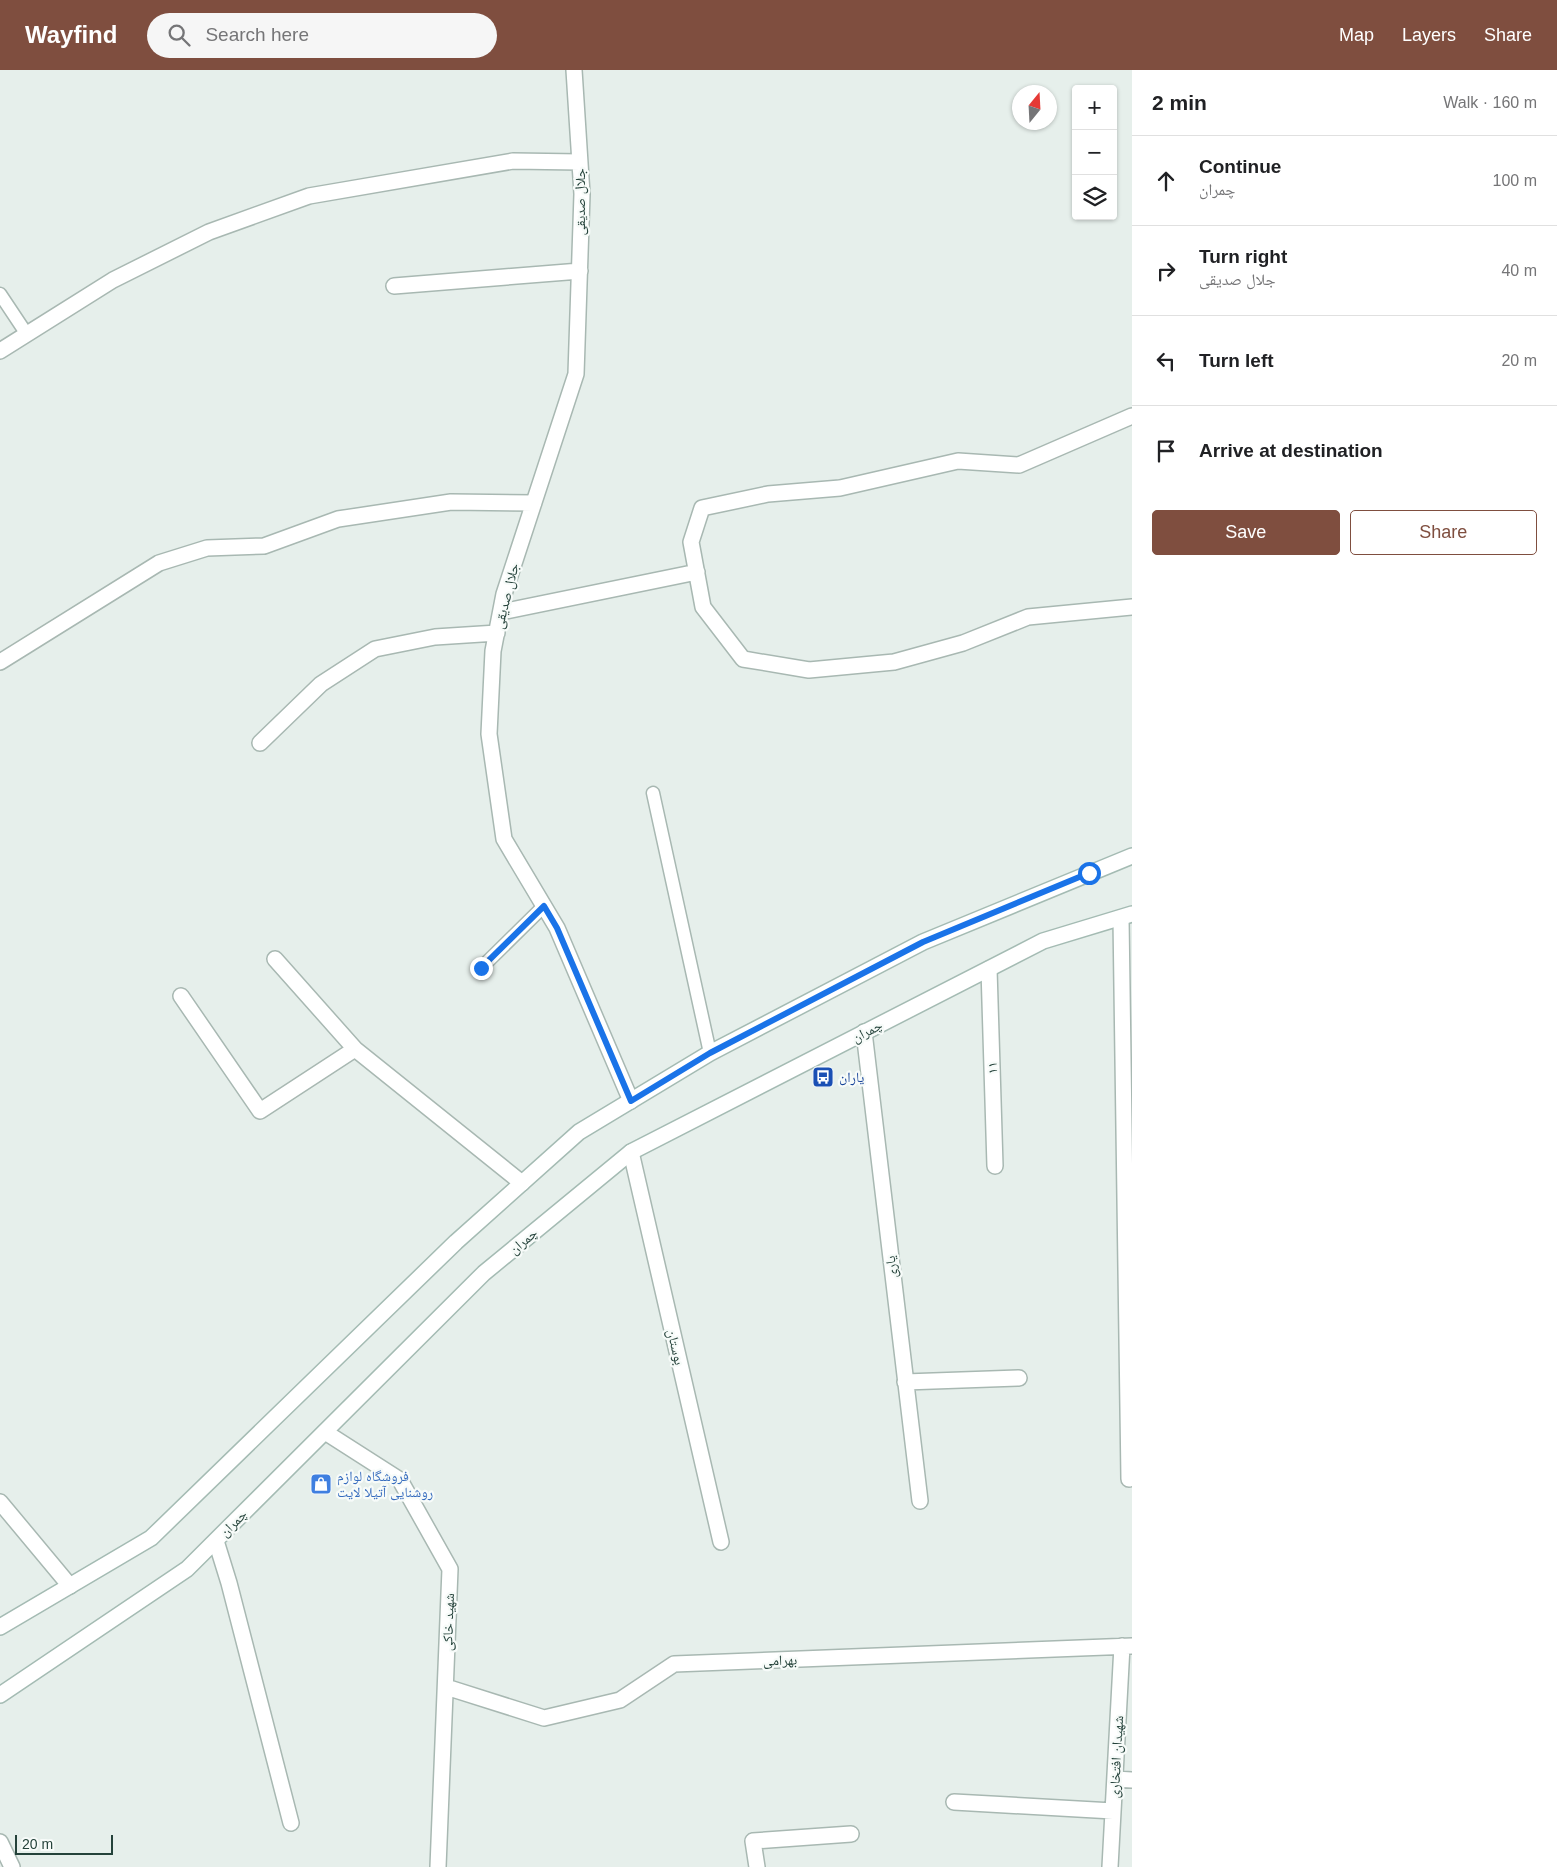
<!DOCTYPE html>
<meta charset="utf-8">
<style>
:root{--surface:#fff;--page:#f6f6f6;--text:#202124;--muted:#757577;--line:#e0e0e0;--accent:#7f4e3f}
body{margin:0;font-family:Helvetica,"Noto Naskh Arabic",sans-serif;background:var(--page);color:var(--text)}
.controls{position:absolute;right:15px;top:15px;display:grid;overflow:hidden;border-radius:5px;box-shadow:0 1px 4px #0004}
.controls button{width:45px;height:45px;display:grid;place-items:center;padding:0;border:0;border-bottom:1px solid var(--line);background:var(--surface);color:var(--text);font:25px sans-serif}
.compass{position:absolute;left:1012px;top:15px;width:45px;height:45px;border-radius:50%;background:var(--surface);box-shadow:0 1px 4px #0004;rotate:18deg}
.scale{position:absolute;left:15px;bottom:12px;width:98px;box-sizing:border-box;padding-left:5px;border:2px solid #24423a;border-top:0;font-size:14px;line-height:18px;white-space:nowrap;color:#24423a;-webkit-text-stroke:4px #f7fbf9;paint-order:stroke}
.stop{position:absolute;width:15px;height:15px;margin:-11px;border:4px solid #1a73e8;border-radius:50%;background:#fff}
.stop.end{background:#1a73e8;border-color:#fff;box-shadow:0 1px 5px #0008}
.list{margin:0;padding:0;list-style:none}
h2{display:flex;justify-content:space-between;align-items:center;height:65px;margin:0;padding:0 20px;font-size:21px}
h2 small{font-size:16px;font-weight:400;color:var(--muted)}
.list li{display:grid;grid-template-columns:32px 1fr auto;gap:15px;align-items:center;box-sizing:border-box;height:90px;padding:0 20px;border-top:1px solid var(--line)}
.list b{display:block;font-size:19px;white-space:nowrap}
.list p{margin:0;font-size:16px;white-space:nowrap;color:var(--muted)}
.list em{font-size:16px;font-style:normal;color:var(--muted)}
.actions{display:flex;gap:10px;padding:15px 20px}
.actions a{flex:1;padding:11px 0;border:1px solid var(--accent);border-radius:5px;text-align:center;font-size:18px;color:var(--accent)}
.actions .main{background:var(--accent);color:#fff}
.icon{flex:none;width:28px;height:28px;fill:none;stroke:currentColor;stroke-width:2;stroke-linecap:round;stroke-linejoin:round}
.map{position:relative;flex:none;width:1132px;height:1797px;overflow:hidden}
header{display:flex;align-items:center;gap:30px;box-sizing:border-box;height:70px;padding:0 25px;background:var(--accent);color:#fff}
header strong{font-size:24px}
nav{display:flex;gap:28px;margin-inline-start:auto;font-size:18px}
.search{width:350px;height:45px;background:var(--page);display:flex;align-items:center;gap:12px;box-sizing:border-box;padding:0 18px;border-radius:28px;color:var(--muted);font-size:19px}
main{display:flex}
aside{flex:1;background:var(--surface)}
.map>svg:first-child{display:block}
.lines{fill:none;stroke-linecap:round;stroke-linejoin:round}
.lane-casing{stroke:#a8b8b2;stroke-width:15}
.street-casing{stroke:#a8b8b2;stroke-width:18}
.secondary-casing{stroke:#a4bbb3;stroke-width:18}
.lane{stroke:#fff;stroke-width:12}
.street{stroke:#fff;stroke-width:15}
.secondary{stroke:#fff;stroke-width:15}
.route{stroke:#1a73e8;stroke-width:6}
.labels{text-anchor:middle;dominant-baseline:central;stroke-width:4.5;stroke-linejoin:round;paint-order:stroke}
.street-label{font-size:14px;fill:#24423a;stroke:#f7fbf9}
.transit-label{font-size:14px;fill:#164399;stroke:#f7fbf9;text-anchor:start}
.shop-label{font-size:14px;fill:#366cbe;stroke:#f7fbf9;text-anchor:start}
</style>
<header>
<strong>Wayfind</strong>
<div class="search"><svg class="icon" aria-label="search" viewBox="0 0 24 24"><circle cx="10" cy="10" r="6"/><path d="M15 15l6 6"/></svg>Search here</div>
<nav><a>Map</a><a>Layers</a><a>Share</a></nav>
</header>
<main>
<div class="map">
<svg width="1132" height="1797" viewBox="0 0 1132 1797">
<rect width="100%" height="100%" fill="#e6efeb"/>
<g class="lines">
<g class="lane-casing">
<path id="lane" d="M0 224 26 263
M653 723 710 983
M481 898 544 836"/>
</g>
<g class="street-casing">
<path id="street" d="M574 0 582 124 576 304 504 524 493 581 489 664 504 769 557 858 631 1031
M394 216 580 201
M0 281 113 210 209 162 309 126 513 91 580 92
M1132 346 1019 395 958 391 840 418 768 424 702 438 691 472 703 537 743 589 809 600 894 592 963 573 1028 547 1132 537
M501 542 697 502
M0 592 159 493 207 478 264 476 338 449 451 432 534 433
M260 673 321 614 375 579 435 567 497 563
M1121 848 1129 1409
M275 889 355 979
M989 899 995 1096
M181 926 260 1041 355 979 522 1113
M864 962 920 1431
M631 1082 721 1472
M905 1312 1019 1308
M325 1362 400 1410 450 1499 438 1797
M0 1432 70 1516
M216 1471 229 1513 291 1753
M446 1617 544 1648 620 1630 674 1594 1132 1576
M1115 1709 1132 1710
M954 1732 1113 1741
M0 1772 12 1797
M757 1797 753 1771 851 1764
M1110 1797 1122 1576"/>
</g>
<g class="secondary-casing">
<path id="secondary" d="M0 1557 151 1468 456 1172 579 1062 710 983 923 872 1132 786
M0 1625 187 1499 484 1203 631 1082 1043 871 1132 844"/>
</g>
<use href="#lane" class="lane"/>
<use href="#street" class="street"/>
<use href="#secondary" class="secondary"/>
</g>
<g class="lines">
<path class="route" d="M481 898 544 836 557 858 631 1031 710 983 923 872 1089 803"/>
</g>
<defs>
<g id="bus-square" transform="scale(1.125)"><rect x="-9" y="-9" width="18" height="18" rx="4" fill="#1a4fb4" stroke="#f7fbf9"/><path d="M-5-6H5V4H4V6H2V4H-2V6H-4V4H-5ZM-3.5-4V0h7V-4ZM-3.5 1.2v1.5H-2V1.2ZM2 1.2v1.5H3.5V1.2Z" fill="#fff"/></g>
<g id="shop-square" transform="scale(1.125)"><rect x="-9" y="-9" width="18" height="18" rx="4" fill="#3f7fe0" stroke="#f7fbf9"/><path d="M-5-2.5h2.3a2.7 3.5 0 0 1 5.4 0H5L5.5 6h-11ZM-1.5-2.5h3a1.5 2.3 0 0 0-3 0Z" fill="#fff"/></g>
</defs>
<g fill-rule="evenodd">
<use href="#bus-square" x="823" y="1007"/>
<use href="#shop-square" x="321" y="1414"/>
</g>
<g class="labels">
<g class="street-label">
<text transform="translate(580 132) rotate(-90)">جلال صدیقی</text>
<text transform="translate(506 526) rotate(-76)">جلال صدیقی</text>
<text transform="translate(867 961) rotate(-27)">چمران</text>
<text transform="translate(992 998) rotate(-92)">۱۱</text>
<text transform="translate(523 1171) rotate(-40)">چمران</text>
<text transform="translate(891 1197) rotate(-97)">یاری</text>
<text transform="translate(676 1277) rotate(77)">بوستان</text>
<text transform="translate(233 1453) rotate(-45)">چمران</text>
<text transform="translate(448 1552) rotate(-88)">شهید خاکی</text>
<text transform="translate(780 1590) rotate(-2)">بهرامی</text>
<text transform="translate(1116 1687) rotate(-87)">شهیدان افتخاری</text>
</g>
<g class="transit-label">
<text x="839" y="1007">یاران</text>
</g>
<g class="shop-label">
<text x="337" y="1406">فروشگاه لوازم<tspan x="337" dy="16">روشنایی آتیلا لایت</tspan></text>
</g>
</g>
</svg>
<div class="controls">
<button>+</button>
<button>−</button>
<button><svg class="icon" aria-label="layers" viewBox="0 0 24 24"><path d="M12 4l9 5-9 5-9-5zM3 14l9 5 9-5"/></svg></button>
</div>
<svg class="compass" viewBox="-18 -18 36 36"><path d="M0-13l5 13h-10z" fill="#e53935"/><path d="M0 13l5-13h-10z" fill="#757577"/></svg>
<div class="scale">20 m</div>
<div class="stop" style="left:1089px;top:803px"></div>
<div class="stop end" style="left:481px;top:898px"></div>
</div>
<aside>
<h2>2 min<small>Walk · 160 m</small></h2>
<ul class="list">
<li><svg class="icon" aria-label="ahead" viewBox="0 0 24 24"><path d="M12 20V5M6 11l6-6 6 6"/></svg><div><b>Continue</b><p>چمران</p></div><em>100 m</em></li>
<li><svg class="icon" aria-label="right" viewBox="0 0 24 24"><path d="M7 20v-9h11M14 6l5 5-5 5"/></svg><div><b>Turn right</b><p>جلال صدیقی</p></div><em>40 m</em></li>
<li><svg class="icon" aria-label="left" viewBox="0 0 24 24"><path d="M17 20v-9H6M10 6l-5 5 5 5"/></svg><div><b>Turn left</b></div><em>20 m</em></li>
<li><svg class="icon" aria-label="arrive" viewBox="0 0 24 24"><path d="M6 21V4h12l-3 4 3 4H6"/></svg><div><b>Arrive at destination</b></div></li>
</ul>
<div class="actions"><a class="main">Save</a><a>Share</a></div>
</aside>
</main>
